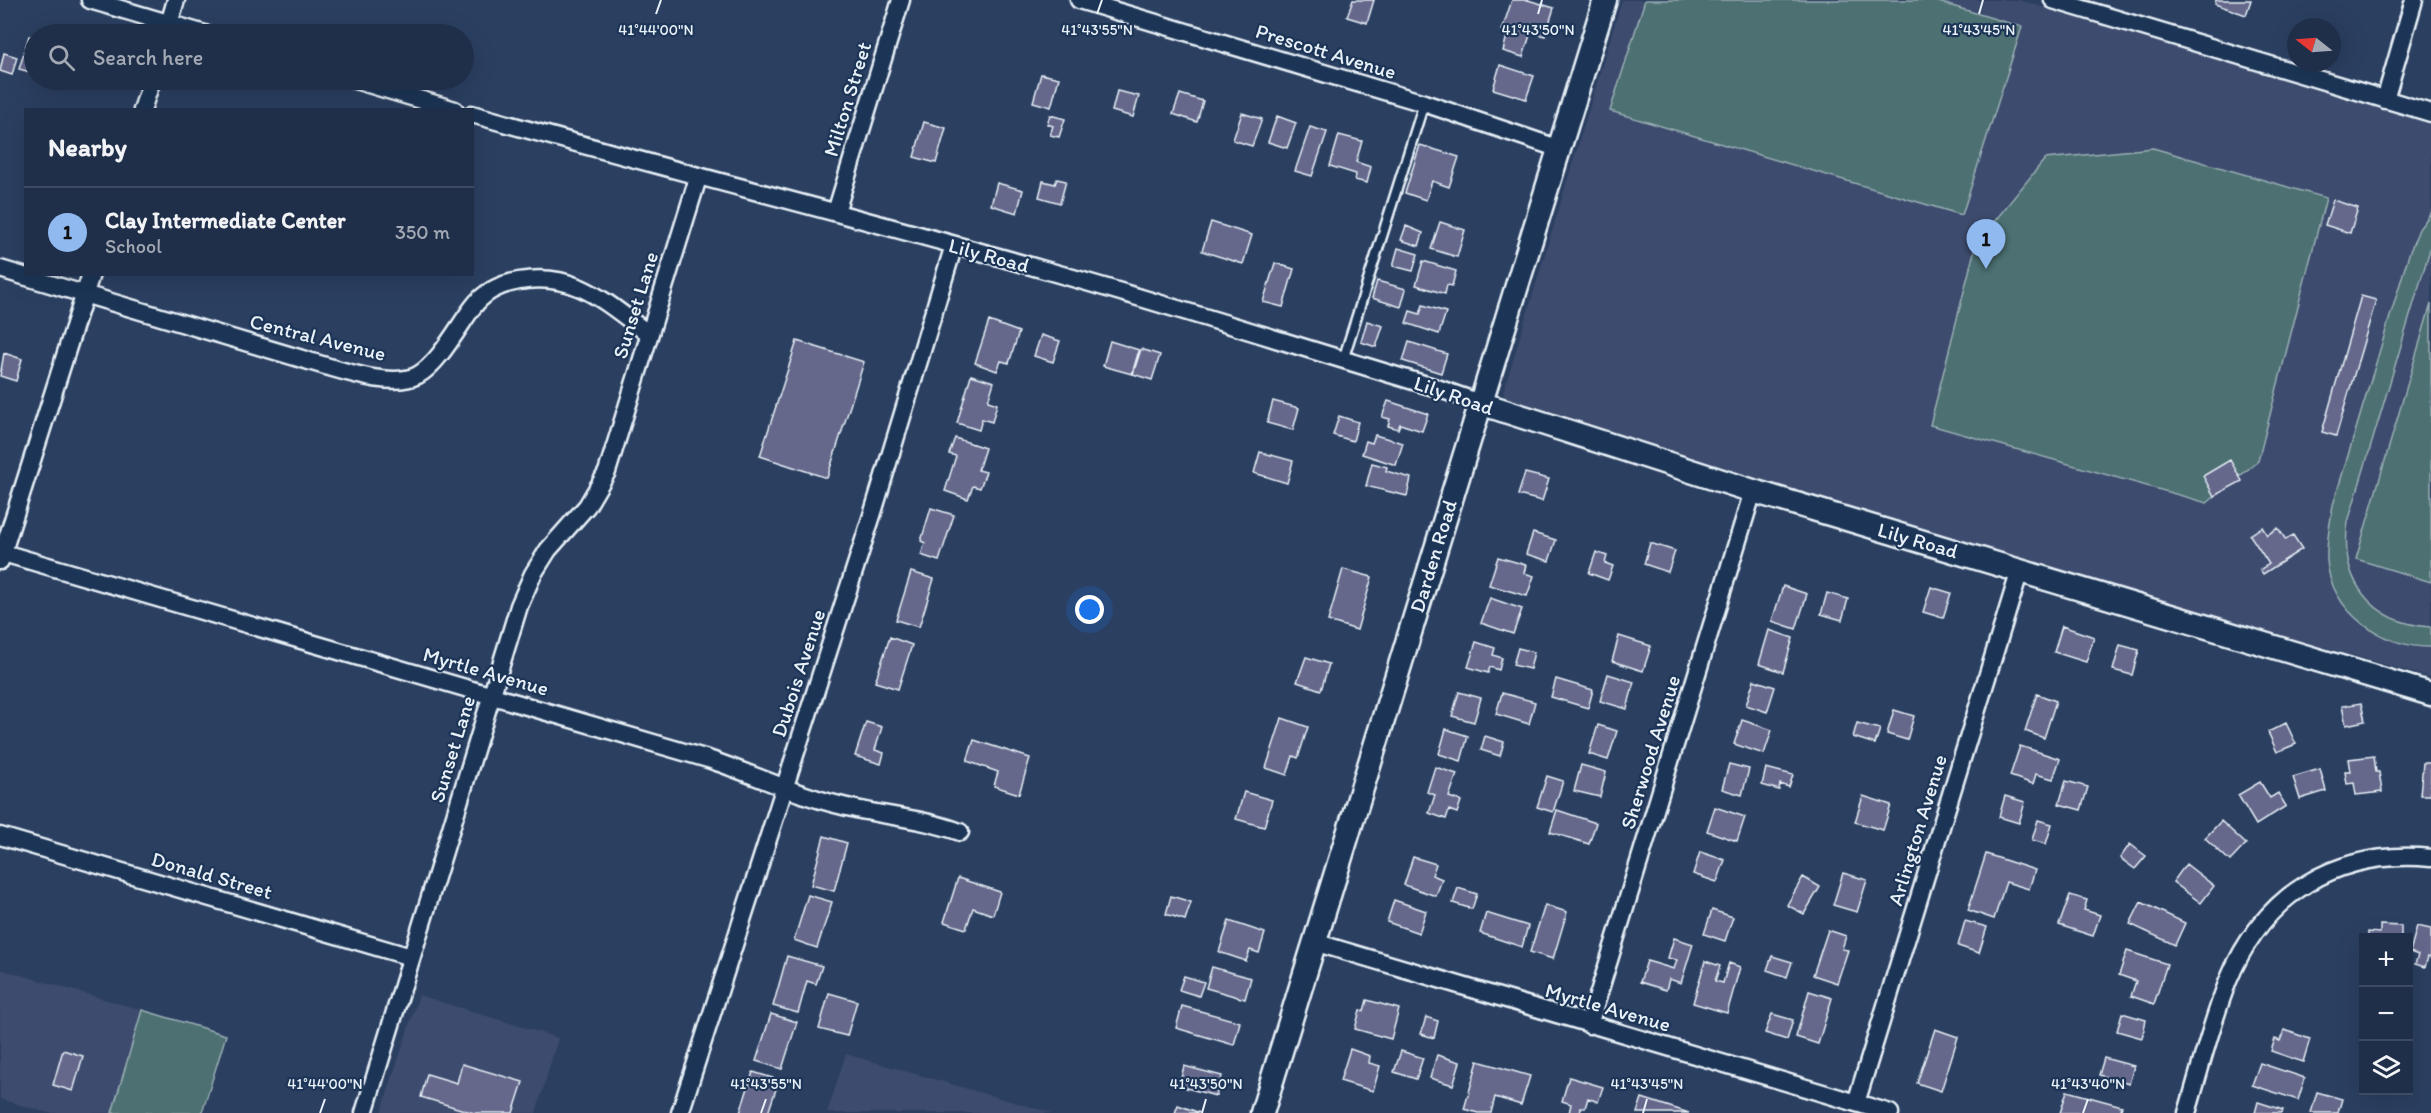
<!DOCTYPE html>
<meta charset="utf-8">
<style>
:root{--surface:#202f49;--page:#283750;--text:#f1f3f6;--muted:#a2a9b4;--line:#3d4a61;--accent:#90b9f0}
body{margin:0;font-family:Itim,sans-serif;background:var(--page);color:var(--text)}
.controls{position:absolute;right:18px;bottom:18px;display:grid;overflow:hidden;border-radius:0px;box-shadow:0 6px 24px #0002}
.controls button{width:54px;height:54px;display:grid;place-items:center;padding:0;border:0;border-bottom:2px solid var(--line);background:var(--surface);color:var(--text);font:30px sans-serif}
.compass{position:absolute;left:2287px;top:18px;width:54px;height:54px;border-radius:50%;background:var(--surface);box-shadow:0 6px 24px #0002;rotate:287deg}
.you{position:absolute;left:1090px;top:610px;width:21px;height:21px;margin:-15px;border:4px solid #fff;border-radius:50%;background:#1a73e8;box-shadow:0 0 0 9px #1a73e833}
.badge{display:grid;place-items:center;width:39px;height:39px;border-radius:50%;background:var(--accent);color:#111;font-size:20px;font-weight:700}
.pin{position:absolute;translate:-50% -50px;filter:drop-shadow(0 2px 3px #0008)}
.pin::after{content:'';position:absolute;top:32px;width:21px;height:18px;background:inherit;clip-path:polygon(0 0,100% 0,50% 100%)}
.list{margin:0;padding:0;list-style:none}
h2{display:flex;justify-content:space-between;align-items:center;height:78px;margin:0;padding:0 24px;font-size:26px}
h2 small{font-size:20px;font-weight:400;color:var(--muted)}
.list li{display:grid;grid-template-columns:39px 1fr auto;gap:18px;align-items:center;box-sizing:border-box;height:90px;padding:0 24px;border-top:2px solid var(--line)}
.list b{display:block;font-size:22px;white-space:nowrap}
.list p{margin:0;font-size:20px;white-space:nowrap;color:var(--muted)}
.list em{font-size:20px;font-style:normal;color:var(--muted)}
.icon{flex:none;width:33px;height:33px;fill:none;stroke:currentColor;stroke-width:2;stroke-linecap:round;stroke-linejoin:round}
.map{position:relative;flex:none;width:2431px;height:1113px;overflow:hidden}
.search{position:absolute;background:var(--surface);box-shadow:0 6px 24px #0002;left:24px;top:24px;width:450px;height:66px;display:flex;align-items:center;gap:15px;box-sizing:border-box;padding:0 21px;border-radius:33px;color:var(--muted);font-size:22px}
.panel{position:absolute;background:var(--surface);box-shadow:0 6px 24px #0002;left:24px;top:108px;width:450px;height:168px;border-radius:0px}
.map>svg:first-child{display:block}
.built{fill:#3c4b6e}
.green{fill:#4d7072;stroke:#9ab0b5;stroke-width:1.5}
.building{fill:#65678b;stroke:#e8f1f8;stroke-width:1.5}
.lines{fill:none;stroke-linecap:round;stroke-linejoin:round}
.lane-casing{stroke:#e8f1f8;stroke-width:13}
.street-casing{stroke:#e8f1f8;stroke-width:21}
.secondary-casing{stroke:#e8f1f8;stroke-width:27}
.lane{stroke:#1d3557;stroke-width:8}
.street{stroke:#1d3557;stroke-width:16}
.secondary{stroke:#1d3557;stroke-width:22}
.ticks{fill:none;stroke:#e8f1f8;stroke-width:2}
.labels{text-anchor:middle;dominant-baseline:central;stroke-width:4.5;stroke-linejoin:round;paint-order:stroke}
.street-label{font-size:21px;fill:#e8f1f8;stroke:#1d3557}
.ticks-label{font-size:15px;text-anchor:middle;fill:#e8f1f8;stroke:#1d3557;stroke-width:4.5;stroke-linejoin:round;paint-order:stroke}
</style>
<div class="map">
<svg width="2431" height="1113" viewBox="0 0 2431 1113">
<rect width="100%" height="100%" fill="#2b3f61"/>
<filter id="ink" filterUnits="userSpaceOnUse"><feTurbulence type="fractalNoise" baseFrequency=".0167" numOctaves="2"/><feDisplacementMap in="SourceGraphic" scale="12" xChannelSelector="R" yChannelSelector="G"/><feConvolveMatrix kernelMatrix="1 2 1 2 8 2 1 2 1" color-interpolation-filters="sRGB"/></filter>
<g filter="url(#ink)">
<path class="built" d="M1622 0H2018L2431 121V678L1827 504 1523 408 1507 400 1503 393Z
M0 969 142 1010 112 1113H48L0 1099Z
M419 995 558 1038 536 1113H381Z
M846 1054 1052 1113H827Z"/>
<path class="green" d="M1645 0H1932L2022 27 1962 215 1610 111Z
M2153 148 2326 198 2258 461 2207 503 1930 425 1976 244 2045 159Z
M2431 213V246L2348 522C2339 580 2371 623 2431 627V647C2383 648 2330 612 2327 560 2326 542 2330 523 2333 505L2409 254 2419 229Z
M2431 304V582L2356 559Z
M142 1010 226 1035 202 1113H112Z"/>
<path class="building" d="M1353 0H1374L1367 23 1347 17Z
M1512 0H1528L1554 8 1545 36 1531 32 1523 57 1503 51 1508 32 1502 30Z
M2216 0H2251L2246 15 2215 4Z
M29 36 34 38V73L19 69Z
M4 53 17 57 12 75 0 71Z
M1500 65 1534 76 1526 99 1493 89Z
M1041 74 1059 78 1051 107 1033 102Z
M1117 91 1139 96 1133 117 1112 111Z
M1180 94 1203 101 1197 122 1173 114Z
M1242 113 1262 119 1252 146 1233 140Z
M1050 115 1065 119 1059 137 1050 135 1053 126 1047 124Z
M1277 116 1296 123 1287 148 1268 142Z
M924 122 946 128 936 163 914 157Z
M1310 127 1327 132 1312 176 1295 171Z
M1339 135 1362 141 1356 162 1371 167 1367 183 1355 180 1356 174 1330 166Z
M1420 145 1459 157 1449 187 1432 181 1426 200 1405 193Z
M1057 179 1066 181 1060 203 1039 197 1043 181 1055 184Z
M997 183 1023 190 1017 213 991 205Z
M2333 200 2358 208 2350 233 2325 225Z
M1211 222 1252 235 1243 264 1202 251Z
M1440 222 1465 230 1457 257 1431 249Z
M1406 226 1423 233 1419 246 1401 240Z
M1398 248 1418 254 1413 271 1393 266Z
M1423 261 1456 271 1452 286 1447 285 1445 294 1416 285Z
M1275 263 1294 269 1283 307 1263 302Z
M1377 281 1406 289 1401 307 1372 298Z
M2361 296 2376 300 2336 436 2322 432Z
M1423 305 1446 312 1439 334 1406 323 1410 311 1420 314Z
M989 321 1019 332 1009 363 1001 361 997 371 975 363Z
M1367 321 1383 326 1376 347 1361 342Z
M1041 335 1060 341 1053 362 1034 356Z
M797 341 864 362 827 478 760 456Z
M1110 341 1139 350 1132 374 1103 366Z
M1409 342 1447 354 1441 373 1403 361Z
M1141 349 1160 355 1152 380 1133 374Z
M4 353 22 359 16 381 0 376Z
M971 375 994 382 988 401 997 404 992 422 982 419 979 430 957 423Z
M1273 401 1299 408 1293 430 1267 423Z
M1388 401 1428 414 1422 431 1400 424 1398 429 1388 426 1390 419 1382 417Z
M1339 416 1358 422 1353 441 1333 435Z
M1375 435 1403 443 1396 465 1362 454 1366 441 1372 443Z
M955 438 985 448 978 470 986 472 980 488 973 486 968 499 945 491 956 456 949 454Z
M1260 452 1293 461 1287 483 1254 473Z
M2230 460 2242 481 2214 496 2203 476Z
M1372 463 1387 467 1386 471 1411 478 1407 496 1366 486Z
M1525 473 1549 479 1542 501 1518 495Z
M931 508 954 515 939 561 921 555 925 543 921 541Z
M2262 527 2267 535 2278 528 2286 540 2293 535 2302 549 2263 574 2260 570 2269 564 2250 535Z
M1533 533 1556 540 1549 561 1526 554Z
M1650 543 1675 551 1668 572 1644 564Z
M1596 552 1607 556 1605 563 1613 566 1608 580 1589 573Z
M1498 557 1526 565 1524 573 1534 576 1527 596 1489 585Z
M1343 569 1372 577 1357 630 1328 621Z
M911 572 934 579 919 627 896 620Z
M1783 586 1807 594 1796 629 1772 621Z
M1931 587 1951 593 1943 618 1923 612Z
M1827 593 1848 599 1842 620 1821 614Z
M1490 598 1522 609 1513 634 1481 623Z
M2062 626 2094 637 2086 662 2054 652Z
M1769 630 1793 638 1783 672 1759 664Z
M1619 636 1651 646 1643 671 1612 661Z
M890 637 912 645 898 689 875 682Z
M1476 642 1495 648 1493 655 1502 658 1499 670 1490 667 1488 673 1468 667Z
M2120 645 2139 650 2132 675 2113 670Z
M1518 648 1534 652 1530 669 1513 665Z
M1306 657 1329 664 1321 690 1297 682Z
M1608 674 1634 682 1627 709 1600 701Z
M1556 679 1593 690 1588 708 1551 697Z
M1754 680 1775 687 1767 712 1746 705Z
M1459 692 1481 698 1474 722 1452 716Z
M1502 693 1535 702 1529 724 1496 714Z
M2037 694 2056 701 2044 738 2025 731Z
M2361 703 2365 721 2346 725 2342 706Z
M1894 710 1914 716 1907 740 1887 734Z
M1282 718 1308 727 1298 758 1293 756 1287 775 1266 768Z
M1742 720 1772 730 1764 754 1734 744Z
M866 722 882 727 875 750 884 753 881 764 855 756Z
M1857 723 1880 729 1875 744 1853 737Z
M2286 723 2296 744 2277 752 2268 732Z
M1598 725 1617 731 1608 760 1589 754Z
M1446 729 1468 736 1461 761 1439 754Z
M1485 736 1504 742 1500 756 1481 750Z
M974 740 1030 758 1019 794 994 786 998 772 967 761Z
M2020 746 2060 759 2053 779 2036 774 2033 784 2010 776Z
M2374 756 2376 772H2379L2382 792 2356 795 2354 783 2347 784 2345 772H2351L2349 759Z
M2423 763H2431V795H2420Z
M1729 764 1749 769 1742 795 1722 789Z
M1581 765 1606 772 1600 797 1574 791Z
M1435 767 1457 774 1449 797 1461 801 1457 813 1449 810 1446 819 1429 813 1435 795 1427 792Z
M1766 768 1793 775 1789 787 1780 784 1779 790 1762 785Z
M2320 769 2326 791 2300 799 2293 777Z
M1547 776 1563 781 1553 812 1537 807Z
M2066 781 2088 787 2081 810 2059 804Z
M2260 782 2270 798 2278 793 2286 806 2256 825 2238 795Z
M1244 792 1272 800 1264 827 1236 819Z
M1863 796 1891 805 1883 830 1855 822Z
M2005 796 2025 802 2019 823 1999 817Z
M1715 807 1745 817 1737 841 1707 831Z
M1557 810 1596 823 1589 844 1550 832Z
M2038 820 2052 824 2046 844 2032 840Z
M2221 821 2246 844 2230 861 2205 838Z
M824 836 847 843 834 891 811 885Z
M2130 844 2146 856 2135 869 2120 858Z
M1700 852 1725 860 1717 882 1693 874Z
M1986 854 2035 870 2029 889 2006 882 1994 919 1968 910Z
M1413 857 1436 864 1432 875 1442 879 1436 896 1404 885Z
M2186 864 2214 886 2201 903 2173 882Z
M1843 873 1867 880 1857 912 1833 905Z
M1803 877 1820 887 1804 914 1787 905Z
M958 878 1000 892 993 915 973 908 966 929 944 922Z
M1458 888 1477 894 1472 909 1453 903Z
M808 895 832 902 817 948 794 940Z
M2070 895 2087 900 2084 910 2100 915 2093 936 2059 925Z
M1171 896 1191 902 1185 920 1166 914Z
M1394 900 1426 911 1419 933 1387 922Z
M2141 902 2185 923 2175 945 2130 924Z
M1545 905 1567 912 1553 959 1530 952Z
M1712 910 1733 917 1725 941 1704 934Z
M1486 913 1528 926 1522 947 1480 933Z
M1229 921 1265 933 1259 953 1250 950 1246 961 1219 952Z
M1965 921 1987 927 1979 953 1958 946Z
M2380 925 2401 926V938H2368V932L2380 933Z
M2417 926 2431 929V958L2428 957 2425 967 2415 964 2418 955 2410 952Z
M1828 930 1846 936 1842 949 1848 950 1837 983 1813 975Z
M1674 938 1693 944 1681 983 1669 979 1666 990 1640 982 1647 961 1674 969 1677 960 1668 958Z
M2127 951 2167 964 2154 1004 2131 996 2136 981 2119 975Z
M787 956 822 966 816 984 807 981 798 1013 773 1006Z
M1772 956 1792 962 1787 977 1767 970Z
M1705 961 1720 966 1715 981 1723 983 1729 963 1740 967 1727 1013 1693 1003Z
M1212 967 1251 978 1245 999 1206 988Z
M1184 976 1204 982 1199 996 1179 990Z
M1809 991 1832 998 1818 1044 1796 1037Z
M829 993 857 1001 847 1036 819 1029Z
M1367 1000 1399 1009 1391 1039 1355 1029 1360 1010 1364 1011Z
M1182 1006 1240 1022 1234 1045 1176 1028Z
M2122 1013 2146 1020 2142 1038 2117 1031Z
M771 1014 797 1022 782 1069 756 1061Z
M1772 1014 1793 1020 1787 1040 1765 1033Z
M1426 1017 1438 1021 1434 1038 1421 1034Z
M1935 1029 1958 1037 1941 1091 1917 1083Z
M2284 1030 2310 1039 2303 1062 2271 1051 2275 1039 2280 1041Z
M1350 1049 1370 1056 1369 1063 1380 1066 1373 1091 1340 1081Z
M63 1050 83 1056 73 1091 53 1085Z
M1401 1051 1423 1058 1416 1079 1394 1072Z
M1437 1055 1460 1062 1453 1085 1430 1078Z
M2104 1058 2134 1066 2129 1084 2099 1075Z
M1478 1061 1530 1076 1521 1105 1495 1097 1491 1113H1478L1464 1109Z
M2260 1063 2305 1078 2298 1100 2252 1085Z
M462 1064 523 1082 513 1113H474L421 1097 427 1074 457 1083Z
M1184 1066 1222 1076 1216 1096 1179 1086Z
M753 1072 779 1080 768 1113H740Z
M1569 1077 1603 1087 1598 1102 1588 1098 1585 1108 1581 1107 1580 1113H1569L1571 1104 1562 1101Z
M2067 1091 2122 1106 2120 1113H2060Z
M2317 1092 2342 1099 2338 1113H2311Z
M1642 1098 1689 1113H1637Z
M2258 1102 2283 1110 2282 1113H2255Z
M1178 1105 1200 1113H1175Z"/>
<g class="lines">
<g class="lane-casing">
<path id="lane" d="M1343 360 1424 103"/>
</g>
<g class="street-casing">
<path id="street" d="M90 0 205 34
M1079 0 1424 103 1560 149
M2053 0 2431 113
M166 34 176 0
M355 80 455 110
M2385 100 2414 0
M142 110 152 80
M472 114C661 168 852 215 1041 269 1174 306 1305 349 1437 388L1480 403
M836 212 901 0
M0 269 329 367C353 374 395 387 418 375 439 363 458 327 473 307 484 292 501 284 519 281 576 271 606 303 649 334
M0 552 708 759C753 774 796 795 843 806 882 816 922 818 960 832
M0 561 91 274
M0 836 411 957
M1314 942 1890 1113
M1589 1025 1753 491
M1856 1103 2020 570
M364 1113 519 606 533 574 548 550 587 506 607 472 698 178
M680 1113 874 509 954 245
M2187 1113C2200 1069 2211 1024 2228 981 2264 893 2337 849 2431 858"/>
</g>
<g class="secondary-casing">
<path id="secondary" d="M1480 403 1753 491 2431 694
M1262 1113 1605 0"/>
</g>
<use href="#lane" class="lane"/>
<use href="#street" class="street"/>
<use href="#secondary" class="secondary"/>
</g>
</g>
<path class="ticks" d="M656 14 661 0M1097 14 1102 0M1538 14 1542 0M1979 14 1983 0M320 1113 325 1099M761 1113 766 1099M1202 1113 1206 1099M1643 1113 1647 1099M2083 1113 2088 1099"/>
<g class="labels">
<g class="street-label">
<text transform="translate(1326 51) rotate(17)">Prescott Avenue</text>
<text transform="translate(847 99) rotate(-73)">Milton Street</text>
<text transform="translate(989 255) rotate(15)">Lily Road</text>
<text transform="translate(635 305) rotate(-73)">Sunset Lane</text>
<text transform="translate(318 337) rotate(14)">Central Avenue</text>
<text transform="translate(1454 395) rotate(19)">Lily Road</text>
<text transform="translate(1918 540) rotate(16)">Lily Road</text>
<text transform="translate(1433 556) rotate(-73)">Darden Road</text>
<text transform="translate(486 671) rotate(16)">Myrtle Avenue</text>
<text transform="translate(798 673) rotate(-72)">Dubois Avenue</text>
<text transform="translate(452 749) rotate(-73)">Sunset Lane</text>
<text transform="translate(1650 752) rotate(-73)">Sherwood Avenue</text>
<text transform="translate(1917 830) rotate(-73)">Arlington Avenue</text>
<text transform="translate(212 875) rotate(16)">Donald Street</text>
<text transform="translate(1608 1007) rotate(16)">Myrtle Avenue</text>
</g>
</g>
<g class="ticks-label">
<text x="656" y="35">41°44'00"N</text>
<text x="1097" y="35">41°43'55"N</text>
<text x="1538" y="35">41°43'50"N</text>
<text x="1979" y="35">41°43'45"N</text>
<text x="325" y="1089">41°44'00"N</text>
<text x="766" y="1089">41°43'55"N</text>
<text x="1206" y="1089">41°43'50"N</text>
<text x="1647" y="1089">41°43'45"N</text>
<text x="2088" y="1089">41°43'40"N</text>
</g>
</svg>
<div class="controls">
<button>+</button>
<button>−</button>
<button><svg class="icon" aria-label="layers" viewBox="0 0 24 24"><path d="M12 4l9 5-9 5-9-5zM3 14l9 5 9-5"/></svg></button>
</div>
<svg class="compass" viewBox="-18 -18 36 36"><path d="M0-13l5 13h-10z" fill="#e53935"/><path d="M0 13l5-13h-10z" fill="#a2a9b4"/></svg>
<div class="you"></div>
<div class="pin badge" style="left:1986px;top:269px">1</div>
<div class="search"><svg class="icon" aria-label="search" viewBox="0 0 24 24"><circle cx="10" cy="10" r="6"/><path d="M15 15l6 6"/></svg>Search here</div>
<section class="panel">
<h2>Nearby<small></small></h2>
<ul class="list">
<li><span class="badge">1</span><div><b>Clay Intermediate Center</b><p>School</p></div><em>350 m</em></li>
</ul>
</section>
</div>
